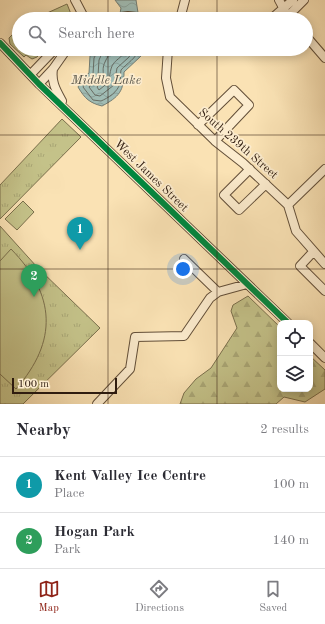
<!DOCTYPE html>
<style>
:root{--surface:#fff;--page:#f7f7f7;--text:#2b2b33;--muted:#7c7c81;--line:#e1e1e2;--accent:#8f2418}
body{margin:0;font-family:"Old Standard TT",serif;background:var(--page);color:var(--text)}
.controls{position:absolute;right:12px;bottom:12px;display:grid;overflow:hidden;border-radius:8px;box-shadow:0 2px 10px #0003}
.controls button{width:36px;height:36px;display:grid;place-items:center;padding:0;border:0;border-bottom:1px solid var(--line);background:var(--surface);color:var(--text);font:20px sans-serif}
.scale{position:absolute;left:12px;bottom:10px;width:105px;box-sizing:border-box;padding-left:4px;border:2px solid #2f1c0f;border-top:0;font-size:11px;line-height:14px;white-space:nowrap;color:#2f1c0f;-webkit-text-stroke:3px #fcecce;paint-order:stroke}
.you{position:absolute;left:183px;top:269px;width:14px;height:14px;margin:-10px;border:3px solid #fff;border-radius:50%;background:#1a73e8;box-shadow:0 0 0 6px #1a73e833}
.badge{display:grid;place-items:center;width:26px;height:26px;border-radius:50%;background:var(--accent);color:#fff;font-size:13px;font-weight:700}
.pin{position:absolute;translate:-50% -33px;filter:drop-shadow(0 1px 2px #0008)}
.pin::after{content:'';position:absolute;top:21px;width:14px;height:12px;background:inherit;clip-path:polygon(0 0,100% 0,50% 100%)}
.list{margin:0;padding:0;list-style:none}
h2{display:flex;justify-content:space-between;align-items:center;height:52px;margin:0;padding:0 16px;font-size:17px}
h2 small{font-size:13px;font-weight:400;color:var(--muted)}
.list li{display:grid;grid-template-columns:26px 1fr auto;gap:12px;align-items:center;box-sizing:border-box;height:56px;padding:0 16px;border-top:1px solid var(--line)}
.list b{display:block;font-size:15px;white-space:nowrap}
.list p{margin:0;font-size:13px;white-space:nowrap;color:var(--muted)}
.list em{font-size:13px;font-style:normal;color:var(--muted)}
.icon{flex:none;width:22px;height:22px;fill:none;stroke:currentColor;stroke-width:2;stroke-linecap:round;stroke-linejoin:round}
.map{position:relative;flex:none;width:325px;height:404px;overflow:hidden}
.search{position:absolute;background:var(--surface);box-shadow:0 2px 10px #0003;left:12px;right:12px;top:12px;height:44px;display:flex;align-items:center;gap:10px;box-sizing:border-box;padding:0 14px;border-radius:22px;color:var(--muted);font-size:15px}
.sheet{height:164px;background:var(--surface)}
nav{display:flex;justify-content:space-around;align-items:center;box-sizing:border-box;height:56px;border-top:1px solid var(--line);background:var(--surface);font-size:11px;color:var(--muted)}
nav a{display:grid;justify-items:center;gap:2px}
nav .on{color:var(--accent)}
.map>svg:first-child{display:block}
.grass{fill:url(#grass-tufts);stroke:#7a6f4c}
.forest{fill:url(#forest-firs);stroke:#7a6f4c}
.pitch{fill:#c4c289;stroke:#7a6f4c}
.water{fill:url(#water-waves);stroke:#737c72}
.lines{fill:none;stroke-linecap:round;stroke-linejoin:round}
.shore{stroke:#686c62;stroke-width:1}
.minor-casing{stroke:#624e38;stroke-width:10}
.minor{stroke:#fcecce;stroke-width:8}
.cycleway-casing{stroke:#fcecce;stroke-width:8}
.cycleway{stroke:#00873e;stroke-width:6}
.grid{fill:none;stroke:#2f1c0f;stroke-width:1;stroke-opacity:0.55}
.labels{text-anchor:middle;dominant-baseline:central;stroke-width:3.5;stroke-linejoin:round;paint-order:stroke}
.street-label{font-size:12px;fill:#2f1c0f;stroke:#fcecce}
.water-label{font-size:13px;font-style:italic;fill:#575449;stroke:#fcecce}
</style>
<div class="map">
<svg width="325" height="404" viewBox="0 0 325 404">
<defs>
<pattern id="grass-tufts" width="24" height="20" patternUnits="userSpaceOnUse"><rect width="24" height="20" fill="#c4c289"/><path d="M3 7l-1-3M5 7V3M7 7l1-3M15 17l-1-3M17 17v-4M19 17l1-3" fill="none" stroke="#a9a675"/></pattern>
<pattern id="forest-firs" width="22" height="20" patternUnits="userSpaceOnUse"><rect width="22" height="20" fill="#c4c289"/><path d="M5 1l3.5 6h-7zM16 11l3.5 6h-7z" fill="#a9a675"/></pattern>
<pattern id="water-waves" width="16" height="10" patternUnits="userSpaceOnUse"><rect width="16" height="10" fill="#a0bcb4"/><path d="M0 5q4-4 8 0t8 0" fill="none" stroke="#8aa19a"/></pattern>
</defs>
<rect width="100%" height="100%" fill="#fae2b4"/>
<filter id="stains"><feTurbulence type="fractalNoise" baseFrequency=".005" numOctaves="4"/><feColorMatrix values="0 0 0 0 .2 0 0 0 0 .09 0 0 0 0 .02 0 0 0 .5 -.17"/></filter>
<radialGradient id="worn" r=".72"><stop offset=".6" stop-color="#630" stop-opacity="0"/><stop offset="1" stop-color="#630" stop-opacity=".3"/></radialGradient>
<path class="grass" d="M67 4 73 19H34Z
M19 28V49H45L37 57 32 59 26 55 24 57 10 44 9 38Z
M62 119 81 137 0 219V185Z
M0 226 37 267 100 328 23 404H0Z"/>
<path class="forest" d="M248 296 280 327V389H310V356L325 370V389L305 402 284 397 276 404H180L184 393 196 379 211 368 237 328 231 311 233 305Z"/>
<path class="pitch" d="M23 201 34 212 17 230 5 219Z
M11 249C56 295 58 341 16 389L0 374V261Z"/>
<path class="water" d="M115 0H136L139 19H119L121 8Z
M96 49H143L141 56 124 72C124 91 119 97 102 106 90 103 85 99 78 87L83 78 89 73 90 56Z"/>
<g class="lines">
<path class="shore" d="M99 49 94 58 93 74 86 81 83 87 93 100 101 101C108 98 118 92 120 83 121 79 120 75 121 70 127 63 136 59 139 49
M104 49 99 60 98 76 89 87 95 95 100 96 114 85 117 68 129 57 134 49
M110 49C110 55 107 57 105 62 100 72 108 75 97 87L99 90 109 82C111 58 115 65 128 49"/>
<g class="minor-casing">
<path id="minor" d="M75 0 85 19
M279 0 286 13
M106 19 128 16 156 19
M180 19 185 0
M271 19 293 0
M285 19 304 0
M306 36 325 58
M0 43 39 84 288 323
M168 49 166 78 170 97 215 141 243 163 288 205 296 231 325 264
M53 69C51 82 56 90 62 101
M31 74 55 49
M39 84 53 69 67 49
M198 125 234 90 249 105 215 141
M250 169 224 195 239 210 266 184
M288 205 325 169
M313 252 300 266 325 291
M184 259 218 292
M310 343 325 358
M97 404 130 369 135 337 184 336 210 298 218 292 247 284"/>
</g>
<use href="#minor" class="minor"/>
<g class="cycleway-casing">
<path id="cycleway" d="M106 19 128 16 156 19
M0 43 39 84 288 323"/>
</g>
<use href="#cycleway" class="cycleway"/>
</g>
<path class="grid" d="M108 0V19M217 0V19M108 49V404M217 49V404M0 135H325M0 269H325"/>
<g class="labels">
<g class="street-label">
<text transform="translate(238 144) rotate(41)">South 239th Street</text>
<text transform="translate(151 176) rotate(44)">West James Street</text>
</g>
<g class="water-label">
<text x="106" y="80">Middle Lake</text>
</g>
</g>
<rect width="100%" height="100%" filter="url(#stains)"/>
<rect width="100%" height="100%" fill="url(#worn)"/>
</svg>
<div class="controls">
<button><svg class="icon" aria-label="locate" viewBox="0 0 24 24"><circle cx="12" cy="12" r="6"/><path d="M12 2v4M12 18v4M2 12h4M18 12h4"/></svg></button>
<button><svg class="icon" aria-label="layers" viewBox="0 0 24 24"><path d="M12 4l9 5-9 5-9-5zM3 14l9 5 9-5"/></svg></button>
</div>
<div class="scale">100 m</div>
<div class="you"></div>
<div class="pin badge" style="left:80px;top:250px;background:#0f9aa8">1</div>
<div class="pin badge" style="left:34px;top:297px;background:#2e9e5b">2</div>
<div class="search"><svg class="icon" aria-label="search" viewBox="0 0 24 24"><circle cx="10" cy="10" r="6"/><path d="M15 15l6 6"/></svg>Search here</div>
</div>
<section class="sheet">
<h2>Nearby<small>2 results</small></h2>
<ul class="list">
<li><span class="badge" style="background:#0f9aa8">1</span><div><b>Kent Valley Ice Centre</b><p>Place</p></div><em>100 m</em></li>
<li><span class="badge" style="background:#2e9e5b">2</span><div><b>Hogan Park</b><p>Park</p></div><em>140 m</em></li>
</ul>
</section>
<nav>
<a class="on"><svg class="icon" aria-label="map" viewBox="0 0 24 24"><path d="M3 6l6-2 6 2 6-2v14l-6 2-6-2-6 2zM9 4v14M15 6v14"/></svg>Map</a>
<a><svg class="icon" aria-label="directions" viewBox="0 0 24 24"><path d="M12 3l9 9-9 9-9-9zM9 14v-3h6M13 9l2 2-2 2"/></svg>Directions</a>
<a><svg class="icon" aria-label="saved" viewBox="0 0 24 24"><path d="M7 4h10v16l-5-4-5 4z"/></svg>Saved</a>
</nav>
